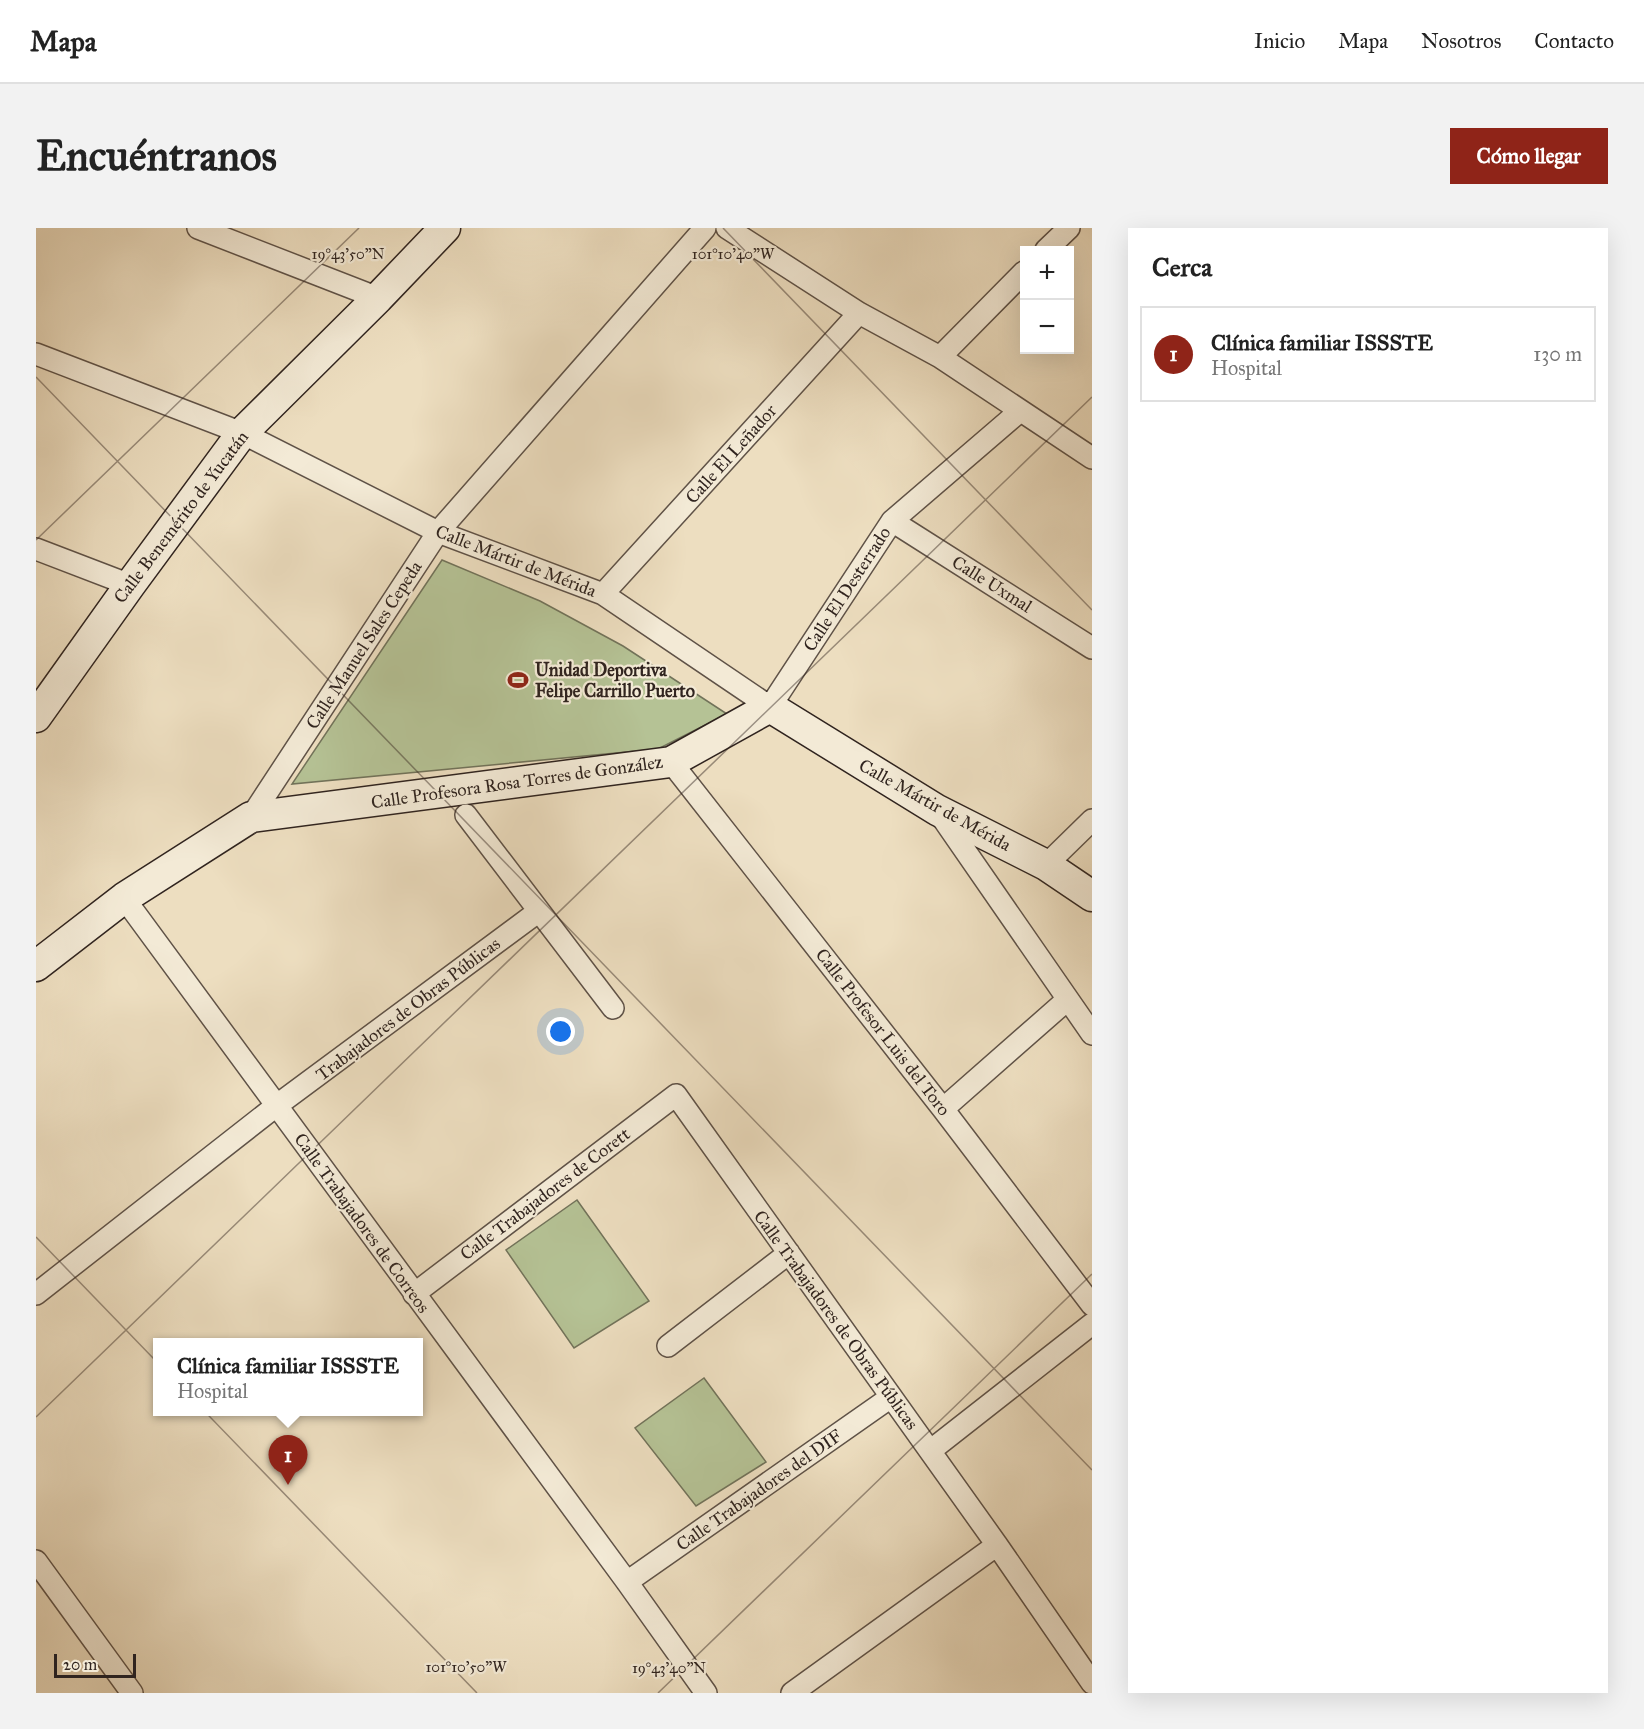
<!DOCTYPE html>
<html lang="es">
<meta charset="utf-8">
<style>
:root{--surface:#fff;--page:#f2f2f2;--text:#222;--muted:#767676;--line:#e0e0e0;--accent:#8f2418}
body{margin:0;font-family:"IM FELL Great Primer",serif;background:var(--page);color:var(--text)}
.controls{position:absolute;right:18px;top:18px;display:grid;overflow:hidden;border-radius:0px;box-shadow:0 6px 24px #0002}
.controls button{width:54px;height:54px;display:grid;place-items:center;padding:0;border:0;border-bottom:2px solid var(--line);background:var(--surface);color:var(--text);font:30px sans-serif}
.scale{position:absolute;left:18px;bottom:15px;width:82px;box-sizing:border-box;padding-left:6px;border:3px solid #30241f;border-top:0;font-size:16px;line-height:21px;white-space:nowrap;color:#30241f;-webkit-text-stroke:4px #f3ead6;paint-order:stroke}
.you{position:absolute;left:525px;top:804px;width:21px;height:21px;margin:-15px;border:4px solid #fff;border-radius:50%;background:#1a73e8;box-shadow:0 0 0 9px #1a73e833}
.badge{display:grid;place-items:center;width:39px;height:39px;border-radius:50%;background:var(--accent);color:#fff;font-size:20px;font-weight:700}
.pin{position:absolute;translate:-50% -50px;filter:drop-shadow(0 2px 3px #0008)}
.pin::after{content:'';position:absolute;top:32px;width:21px;height:18px;background:inherit;clip-path:polygon(0 0,100% 0,50% 100%)}
.popup{position:absolute;left:117px;top:1110px;width:270px;height:78px;box-sizing:border-box;display:grid;place-content:center;border-radius:0px;background:var(--surface);filter:drop-shadow(0 2px 4px #0005);font-size:20px;white-space:nowrap;color:var(--muted)}
.popup b{font-size:22px;color:var(--text)}
.popup::after{content:'';position:absolute;left:50%;top:100%;margin-left:-12px;border:12px solid transparent;border-top-color:var(--surface)}
.list{margin:0;padding:0;list-style:none}
h2{display:flex;justify-content:space-between;align-items:center;height:78px;margin:0;padding:0 24px;font-size:26px}
h2 small{font-size:20px;font-weight:400;color:var(--muted)}
.list li{display:grid;grid-template-columns:39px 1fr auto;gap:18px;align-items:center;box-sizing:border-box;height:96px;margin:0 12px 12px;padding:0 12px;border:2px solid var(--line);border-radius:0px}
.list b{display:block;font-size:22px;white-space:nowrap}
.list p{margin:0;font-size:20px;white-space:nowrap;color:var(--muted)}
.list em{font-size:20px;font-style:normal;color:var(--muted)}
.map{position:relative;flex:none;width:1056px;height:1465px;overflow:hidden;border-radius:0px}
header{display:flex;align-items:center;gap:36px;box-sizing:border-box;height:84px;padding:0 30px;background:var(--surface);border-bottom:2px solid var(--line)}
header strong{font-size:28px}
nav{display:flex;gap:33px;margin-inline-start:auto;font-size:21px}
.intro{display:flex;align-items:center;justify-content:space-between;box-sizing:border-box;height:144px;padding:0 36px}
h1{margin:0;font-size:42px}
.button{padding:15px 27px;border-radius:0px;background:var(--accent);color:#fff;font-size:21px;font-weight:700}
main{display:flex;gap:36px;padding:0 36px}
aside{flex:1;background:var(--surface);border-radius:0px;box-shadow:0 6px 24px #0002}
.map>svg:first-child{display:block}
.green{fill:#b5c295;stroke:#72735a;stroke-width:1.5}
.lines{fill:none;stroke-linecap:round;stroke-linejoin:round}
.street-casing{stroke:#5f5247;stroke-width:24}
.secondary-casing{stroke:#30241f;stroke-width:33}
.street{stroke:#f3ead6;stroke-width:21}
.secondary{stroke:#f3ead6;stroke-width:30}
.ticks{fill:none;stroke:#30241f;stroke-width:1.5;stroke-opacity:0.45}
.labels{text-anchor:middle;dominant-baseline:central;stroke-width:4.5;stroke-linejoin:round;paint-order:stroke}
.street-label{font-size:18px;fill:#30241f;stroke:#f3ead6}
.poi-label{font-size:18px;font-weight:bold;fill:#30241f;stroke:#f3ead6;text-anchor:start}
.ticks-label{font-size:15px;text-anchor:middle;fill:#30241f;stroke:#f3ead6;stroke-width:4.5;stroke-linejoin:round;paint-order:stroke}
</style>
<header>
<strong>Mapa</strong>
<nav><a>Inicio</a><a>Mapa</a><a>Nosotros</a><a>Contacto</a></nav>
</header>
<div class="intro"><h1>Encuéntranos</h1><a class="button">Cómo llegar</a></div>
<main>
<div class="map">
<svg width="1056" height="1465" viewBox="0 0 1056 1465">
<rect width="100%" height="100%" fill="#eddec0"/>
<filter id="stains"><feTurbulence type="fractalNoise" baseFrequency=".00333" numOctaves="4"/><feColorMatrix values="0 0 0 0 .2 0 0 0 0 .09 0 0 0 0 .02 0 0 0 .5 -.17"/></filter>
<radialGradient id="worn" r=".72"><stop offset=".6" stop-color="#630" stop-opacity="0"/><stop offset="1" stop-color="#630" stop-opacity=".3"/></radialGradient>
<path class="green" d="M406 332 504 373 587 418 691 486 622 521 256 556Z
M541 972 613 1073 538 1120 470 1022Z
M668 1150 730 1234 660 1278 599 1200Z"/>
<g class="lines">
<g class="street-casing">
<path id="street" d="M162 0 342 70
M691 0 823 85 904 129 1056 230
M1010 22 1033 0
M0 126 206 205 402 304 567 366 734 479 856 293 984 183
M904 129 988 44
M856 293 1056 420
M0 321 94 357
M567 366 823 85
M635 534 907 881 1056 1077
M903 585 1056 806
M430 587 577 780
M215 589 402 304 669 0
M1010 637 1056 592
M88 670 591 1354 670 1465
M907 881 1031 772
M0 1066 240 878 503 683
M378 1066 640 867 961 1317 1056 1455
M632 1118 753 1025
M894 1223 1056 1096
M0 1333 96 1465
M591 1354 855 1169
M756 1465 961 1317"/>
</g>
<g class="secondary-casing">
<path id="secondary" d="M0 489 94 357 206 205 342 70 409 0
M0 738 88 670 215 589 635 534 734 479 901 582 1010 637 1056 668"/>
</g>
<use href="#street" class="street"/>
<use href="#secondary" class="secondary"/>
</g>
<path class="ticks" d="M687 0 1056 382M0 149 1056 1242M0 312 323 0M0 1009 441 1465M0 1189 1056 169M622 1465 1056 1046"/>
<defs>
<g id="stadium-bare" transform="scale(1.62)"><path d="M0-5a6.5 5 0 1 0 0 10a6.5 5 0 1 0 0-10ZM-3.5-1.8h7v3.6h-7Z" fill="#8f2418" stroke="#f3ead6" stroke-width="2.5" paint-order="stroke"/></g>
</defs>
<g fill-rule="evenodd">
<use href="#stadium-bare" x="482" y="452"/>
</g>
<g class="labels">
<g class="street-label">
<text transform="translate(695 226) rotate(-48)">Calle El Leñador</text>
<text transform="translate(145 289) rotate(-53)">Calle Benemérito de Yucatán</text>
<text transform="translate(480 333) rotate(21)">Calle Mártir de Mérida</text>
<text transform="translate(956 356) rotate(32)">Calle Uxmal</text>
<text transform="translate(811 361) rotate(-57)">Calle El Desterrado</text>
<text transform="translate(328 417) rotate(-57)">Calle Manuel Sales Cepeda</text>
<text transform="translate(481 554) rotate(-8)">Calle Profesora Rosa Torres de González</text>
<text transform="translate(899 577) rotate(29)">Calle Mártir de Mérida</text>
<text transform="translate(372 781) rotate(-37)">Trabajadores de Obras Públicas</text>
<text transform="translate(847 804) rotate(52)">Calle Profesor Luis del Toro</text>
<text transform="translate(509 966) rotate(-37)">Calle Trabajadores de Corett</text>
<text transform="translate(326 995) rotate(54)">Calle Trabajadores de Correos</text>
<text transform="translate(800 1092) rotate(54)">Calle Trabajadores de Obras Públicas</text>
<text transform="translate(723 1262) rotate(-35)">Calle Trabajadores del DIF</text>
</g>
<g class="poi-label">
<text x="499" y="442">Unidad Deportiva<tspan x="499" dy="21">Felipe Carrillo Puerto</tspan></text>
</g>
</g>
<g class="ticks-label">
<text x="312" y="31">19°43'50"N</text>
<text x="697" y="31">101°10'40"W</text>
<text x="430" y="1444">101°10'50"W</text>
<text x="633" y="1445">19°43'40"N</text>
</g>
<rect width="100%" height="100%" filter="url(#stains)"/>
<rect width="100%" height="100%" fill="url(#worn)"/>
</svg>
<div class="controls">
<button>+</button>
<button>−</button>
</div>
<div class="scale">20 m</div>
<div class="you"></div>
<div class="pin badge" style="left:252px;top:1257px">1</div>
<div class="popup"><b>Clínica familiar ISSSTE</b>Hospital</div>
</div>
<aside>
<h2>Cerca<small></small></h2>
<ul class="list">
<li><span class="badge">1</span><div><b>Clínica familiar ISSSTE</b><p>Hospital</p></div><em>130 m</em></li>
</ul>
</aside>
</main>
